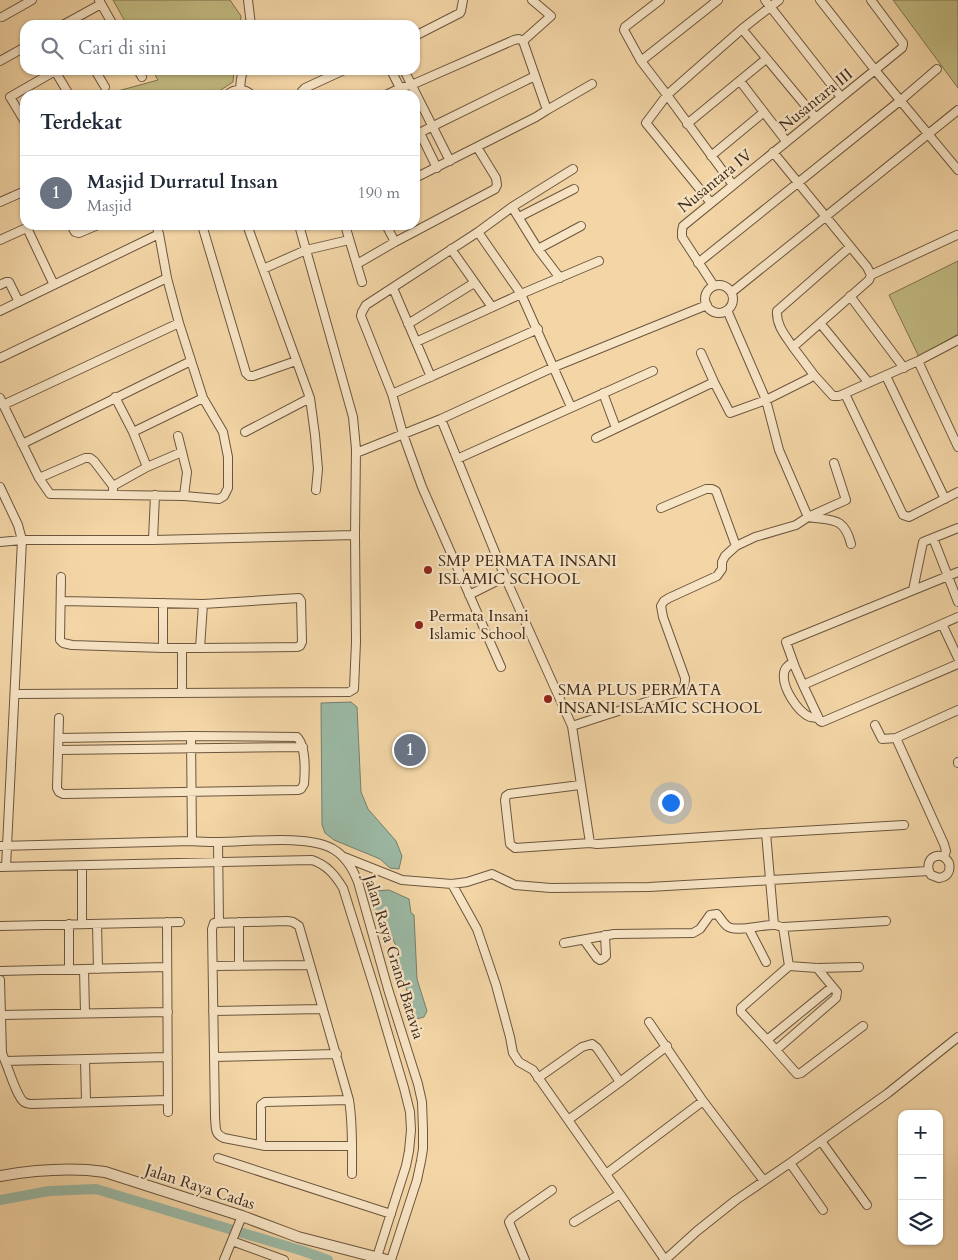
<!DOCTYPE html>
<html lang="id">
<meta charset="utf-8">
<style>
:root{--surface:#fff;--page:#f6f6f7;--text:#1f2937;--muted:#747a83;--line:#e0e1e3;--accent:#2563eb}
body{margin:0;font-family:Cardo,serif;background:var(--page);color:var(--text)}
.controls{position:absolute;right:15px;bottom:15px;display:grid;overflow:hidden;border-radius:10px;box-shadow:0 1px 4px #0004}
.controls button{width:45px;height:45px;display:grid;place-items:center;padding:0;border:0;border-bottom:1px solid var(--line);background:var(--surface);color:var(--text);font:25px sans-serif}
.you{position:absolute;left:670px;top:802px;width:18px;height:18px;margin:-12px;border:4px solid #fff;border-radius:50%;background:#1a73e8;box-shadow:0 0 0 8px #1a73e833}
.badge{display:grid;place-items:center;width:32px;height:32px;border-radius:50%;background:var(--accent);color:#fff;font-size:16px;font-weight:700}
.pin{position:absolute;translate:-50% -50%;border:2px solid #fff;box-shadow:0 1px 5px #0006}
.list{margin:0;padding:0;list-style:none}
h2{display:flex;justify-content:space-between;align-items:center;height:65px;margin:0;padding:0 20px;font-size:21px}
h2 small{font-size:16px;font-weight:400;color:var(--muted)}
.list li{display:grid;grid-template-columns:32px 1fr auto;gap:15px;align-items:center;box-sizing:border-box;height:75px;padding:0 20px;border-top:1px solid var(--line)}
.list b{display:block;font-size:19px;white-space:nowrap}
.list p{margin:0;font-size:16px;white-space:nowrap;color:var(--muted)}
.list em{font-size:16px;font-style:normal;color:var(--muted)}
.icon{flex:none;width:28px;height:28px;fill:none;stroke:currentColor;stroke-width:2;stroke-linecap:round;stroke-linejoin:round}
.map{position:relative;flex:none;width:958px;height:1260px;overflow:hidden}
.search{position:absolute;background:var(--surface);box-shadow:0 1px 4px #0004;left:20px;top:20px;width:400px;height:55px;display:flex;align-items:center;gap:12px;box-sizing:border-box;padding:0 18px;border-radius:15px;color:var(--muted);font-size:19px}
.panel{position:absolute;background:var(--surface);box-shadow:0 1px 4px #0004;left:20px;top:90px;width:400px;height:140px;border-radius:15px}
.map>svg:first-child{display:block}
.green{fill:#c2bb82;stroke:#80734e}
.water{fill:#9bb9a5;stroke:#76806e}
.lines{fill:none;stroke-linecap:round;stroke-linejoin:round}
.canal{stroke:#9bb9a5;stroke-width:10}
.minor-casing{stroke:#6c563e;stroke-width:10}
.tertiary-casing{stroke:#6c563e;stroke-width:12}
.minor{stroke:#f7e4c5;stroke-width:8}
.tertiary{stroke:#f7e4c5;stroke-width:10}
.poi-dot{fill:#8f2418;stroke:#f7e4c5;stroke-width:2}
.labels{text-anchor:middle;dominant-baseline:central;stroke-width:4.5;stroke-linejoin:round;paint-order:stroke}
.street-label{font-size:16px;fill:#3f2b1b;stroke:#f7e4c5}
.poi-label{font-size:16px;fill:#3f2b1b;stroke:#f7e4c5;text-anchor:start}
</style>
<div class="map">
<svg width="958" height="1260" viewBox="0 0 958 1260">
<rect width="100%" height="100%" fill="#f3d5a6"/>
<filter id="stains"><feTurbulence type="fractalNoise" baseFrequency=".004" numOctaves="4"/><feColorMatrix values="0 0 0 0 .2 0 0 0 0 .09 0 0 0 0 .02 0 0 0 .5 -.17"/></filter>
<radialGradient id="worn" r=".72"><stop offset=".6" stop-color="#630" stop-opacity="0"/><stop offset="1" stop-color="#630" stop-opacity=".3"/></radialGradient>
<path class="green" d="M113 0H230L241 16 240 25H127Z
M893 0H958V88Z
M152 70H234L233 82 213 95H103L158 80Z
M958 261V334L919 357 889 295Z"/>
<path class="water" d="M351 702 357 707 361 792 368 809 396 841 402 856 399 869 390 868 380 859 334 840 325 833 322 825 321 703Z
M389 890 409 899 411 913 414 915 417 979 427 1011 424 1017 409 1021 407 1014 409 1007 406 987 398 973 396 946 388 928 375 913 370 899 373 891Z"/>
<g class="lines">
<path class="canal" d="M0 1200 49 1191 96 1189 303 1251 328 1260"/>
<g class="minor-casing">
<path id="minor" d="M99 0 113 25
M248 0 251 25
M718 0 641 61 667 95 733 185
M765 0 841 97
M820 0 875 70 958 170
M2 17 32 0
M63 25 101 4
M742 29 815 117
M415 36 460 13 461 11 463 0
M0 61 25 47
M641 61 624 30 625 27 660 0
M95 70 105 87
M138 70 142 77
M404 70 450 161
M55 71 67 91
M740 81 786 141
M400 88 416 83 514 40 519 39 523 41 551 16 532 0
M240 89 241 79 243 70
M227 95C235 88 244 88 252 95
M301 95 302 91 305 88 344 70
M386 95 400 88 391 70
M547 110 592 84
M25 122 10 97 57 70
M687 124 766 59
M420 133 437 168
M415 135 535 76
M711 156 764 112
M415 178 536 117 547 110 523 41
M0 202 25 191
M711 203 646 123 667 95 742 29 779 0
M512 207 573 169
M519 217 574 189
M71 225 75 232 79 233 98 225
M202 225 246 373 249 376H253L296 361
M247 225 310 398 315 435 318 469 316 490
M345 225 362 282
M386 225 395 242
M27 228 54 285
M478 232 521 294 571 407
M0 240 33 225
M451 249 492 307
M538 249 581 226
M698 263 901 100 937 69
M357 264 395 242 495 189 497 185 496 178 477 147
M263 269 306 250 349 240
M871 275 957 235
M0 285 6 282H9L19 302
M705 299a14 14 0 1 1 28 0a14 14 0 1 1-28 0Z
M714 286 682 237V231L683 226 902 48 903 45V43L871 0
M393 288 431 377
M732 292 958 110
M850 296 904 368
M0 311 159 234
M820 323 869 383
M408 324 474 283
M416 342 521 294 599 261
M793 347C785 335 776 325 777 311L850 247
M701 353 714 382 730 413 766 400 808 379 814 375 793 347 869 280 871 275 867 267 773 152
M0 358 167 278
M918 361 958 447
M814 375 833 396H839L918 361 958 340
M886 376 945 499
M603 393 616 428
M392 394 538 329
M845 394 903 515 909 517 958 492
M115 397 133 432 147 467
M0 398 39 478 50 494 184 496 219 499 224 496 228 488V457L223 432 203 398 179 323 167 278 159 234 156 225
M3 405 179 323
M441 419 505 577 572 726
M133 432 203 398
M245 432 310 398
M178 436 187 472 184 496
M596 438 714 382
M22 444 191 361
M356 453 441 419 554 367 707 305
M457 459 653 371
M39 478 85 458H90L94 461 113 486
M0 487 18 525 22 540H153L355 535
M113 491V486L147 467 182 452
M661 508 706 489H712L716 491 736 546
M808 517 846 500 834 463
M808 517C832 521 844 516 851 544
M933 538 958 602
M153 540 155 495
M0 542 22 540 6 867
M61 577 60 640 63 643 72 645 163 648V603
M913 590 923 542 958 528
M469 595 505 577
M62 601 203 604 200 648H182V693
M958 617 803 685 820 721 822 722 958 664
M942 624 958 658
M163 648H182
M200 648 297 647 300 646 302 642 301 601 299 598 203 604
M793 662C789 665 784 668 784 674 782 688 798 712 810 717 811 717 817 718 818 718
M501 667 422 487 403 434 392 394 361 316 362 312 366 305 478 232 512 207 538 249 560 278
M803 685 795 667 786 642 958 572
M15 694 349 692 354 689 356 642 355 535 356 449 353 417 299 225
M875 725 882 739 896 738 958 710
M191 736 192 841
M59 738 191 736 297 737C306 746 305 772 304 784L301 789 298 790 63 794 59 792 57 788 59 718
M896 738 944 844 946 851 944 857
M58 750 303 747
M958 762V763
M580 785 509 794 506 796 505 800 510 844 515 848 590 843 597 844 766 833 904 825
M766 833 774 925
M218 842 219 922
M590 843 572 726 677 692C684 688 685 686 685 678L663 617 661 606 664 601 669 598 717 576 722 569V562L725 556 736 546 755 537 796 525 808 517 779 450 766 400 727 310
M0 846 192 841C201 842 210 842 219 842 248 842 308 834 333 849 345 856 353 869 358 882L388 989 418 1084 422 1102 423 1130V1149L421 1161 417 1180 391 1260
M344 857 402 880 452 884 467 882 492 874 515 885 551 888 649 887 929 871 931 875 939 878C947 877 951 872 949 863 942 850 925 856 929 871
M82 866V924
M0 867 312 860C327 865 335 875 343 888L376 993 404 1088 410 1112 411 1130 409 1151 406 1166 377 1257
M452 884 477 929 496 985 510 1037 513 1053 519 1062 533 1070 620 1194 665 1260
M167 922 168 1112
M69 924V969
M97 924 98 969
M0 926 180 922
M783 927 789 966
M749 929 766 962
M584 940 597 958 600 960 604 958 606 956 605 935
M564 943 614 934 693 933 700 929 710 915 717 914C720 917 723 923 727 926 735 933 764 924 775 925 777 925 780 927 783 927L886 921
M213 966 310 965
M239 966V922
M859 967 817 968 789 966 741 1008V1012L767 1040 797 1074 801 1073 863 1026
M84 969 85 1013
M0 971 167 967
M0 980 2 1053 5 1061 168 1057
M213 1011 322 1009
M1 1015 168 1012
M649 1022 703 1101 764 1181
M767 1040 832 987
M776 1050 836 998 837 992 817 968
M214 1057 337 1054
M85 1059 86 1102
M5 1061C9 1070 17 1097 24 1102 27 1104 28 1104 31 1104L168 1100
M538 1078 582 1047 592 1044 597 1048 620 1082
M568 1120 620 1082 667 1046
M821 1141 867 1205
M261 1145V1105L265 1102 349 1100
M352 1146H265L224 1138C214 1134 216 1127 215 1117L212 929 214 923 287 921 293 922 299 926 349 1100C353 1124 352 1149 352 1174
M218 1158 391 1214
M790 1163 823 1210
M606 1174 703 1101
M574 1222 620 1194
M232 1241 284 1260
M224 1260 242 1216
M525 1260 509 1222 512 1218 552 1190
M665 1260 697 1231 736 1200 790 1163 888 1093 958 1037"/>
</g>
<g class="tertiary-casing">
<path id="tertiary" d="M0 1176C35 1170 70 1167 105 1172L242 1216 298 1237 387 1260"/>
</g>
<use href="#minor" class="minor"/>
<use href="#tertiary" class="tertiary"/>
</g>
<g class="poi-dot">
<circle cx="428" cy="570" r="5"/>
<circle cx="419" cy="625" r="5"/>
<circle cx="548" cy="699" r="5"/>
</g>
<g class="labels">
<g class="street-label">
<text transform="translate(816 100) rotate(-39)">Nusantara III</text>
<text transform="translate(715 181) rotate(-39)">Nusantara IV</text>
<text transform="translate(394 957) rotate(73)">Jalan Raya Grand Batavia</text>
<text transform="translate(200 1187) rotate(18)">Jalan Raya Cadas</text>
</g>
<g class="poi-label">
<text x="438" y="561">SMP PERMATA INSANI<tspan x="438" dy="18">ISLAMIC SCHOOL</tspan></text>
<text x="429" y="616">Permata Insani<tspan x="429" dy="18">Islamic School</tspan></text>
<text x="558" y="690">SMA PLUS PERMATA<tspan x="558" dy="18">INSANI ISLAMIC SCHOOL</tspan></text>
</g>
</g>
<rect width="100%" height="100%" filter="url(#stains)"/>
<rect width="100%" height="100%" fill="url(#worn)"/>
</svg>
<div class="controls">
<button>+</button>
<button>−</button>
<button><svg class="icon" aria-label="layers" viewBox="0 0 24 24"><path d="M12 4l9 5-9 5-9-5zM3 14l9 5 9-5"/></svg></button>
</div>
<div class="you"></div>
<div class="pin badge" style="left:410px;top:750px;background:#6b7280">1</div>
<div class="search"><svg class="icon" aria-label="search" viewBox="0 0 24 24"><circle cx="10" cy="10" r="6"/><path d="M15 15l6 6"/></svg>Cari di sini</div>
<section class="panel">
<h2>Terdekat<small></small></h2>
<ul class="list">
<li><span class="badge" style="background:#6b7280">1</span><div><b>Masjid Durratul Insan</b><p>Masjid</p></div><em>190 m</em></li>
</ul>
</section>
</div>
